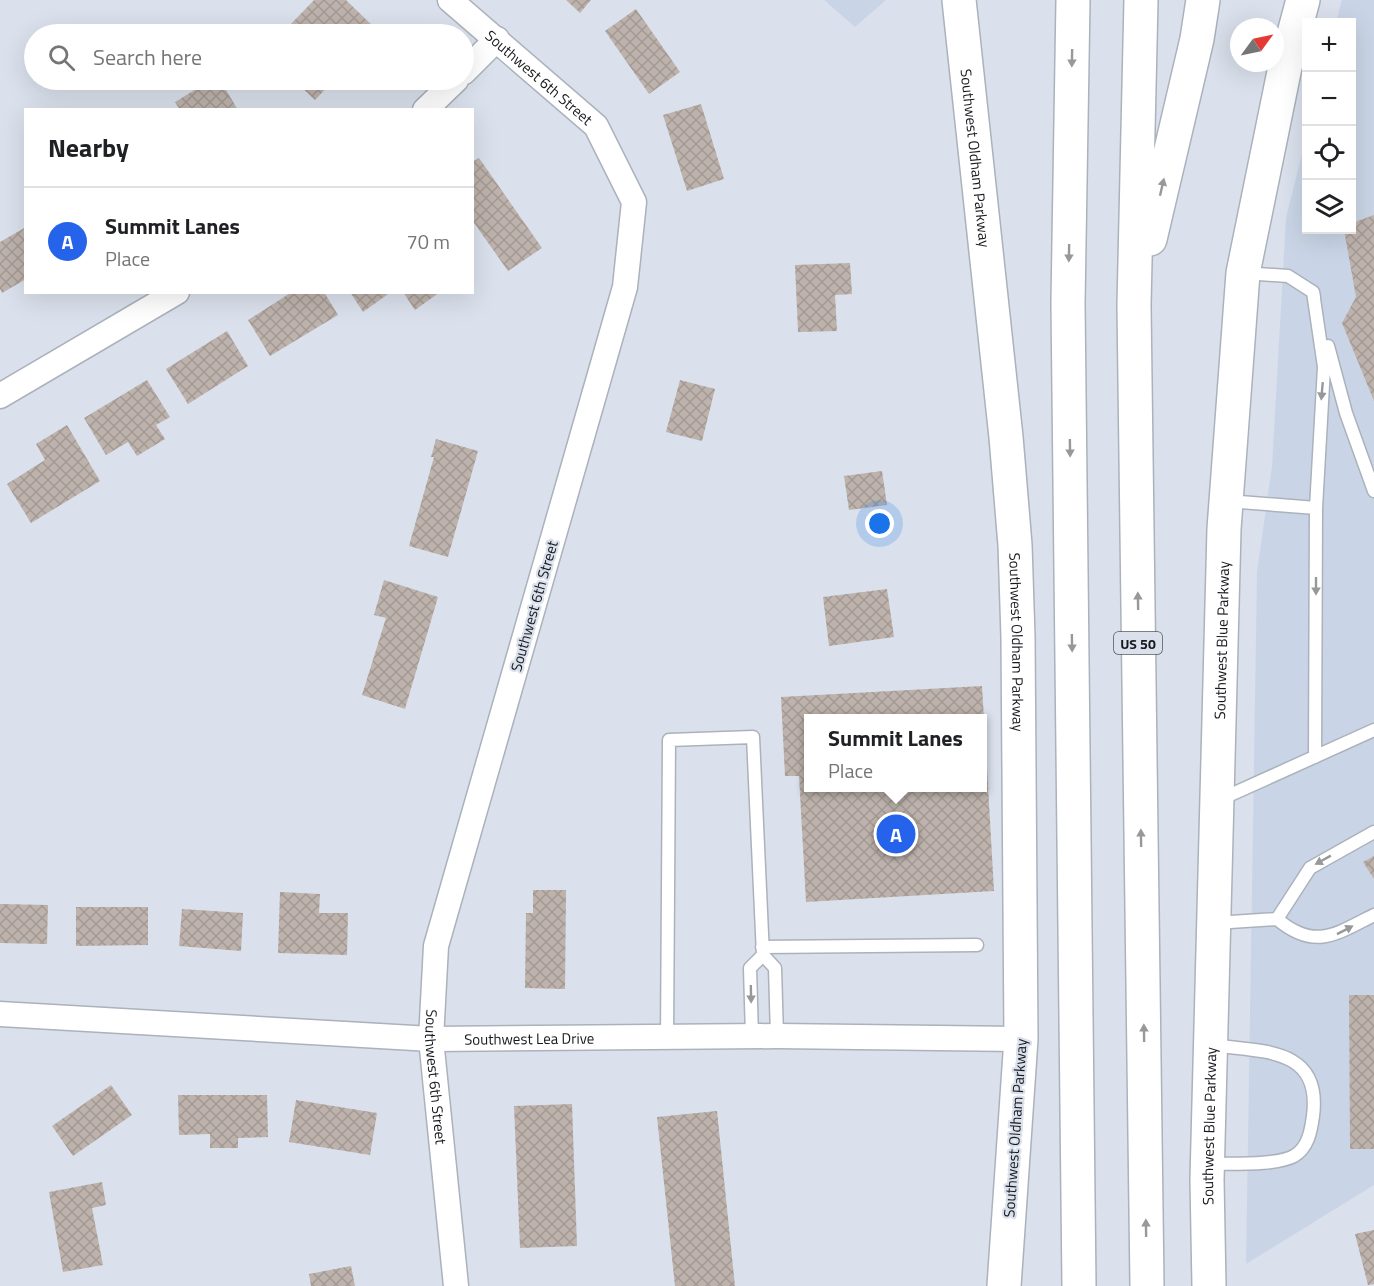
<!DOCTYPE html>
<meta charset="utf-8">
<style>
:root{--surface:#fff;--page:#f2f2f2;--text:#202124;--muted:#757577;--line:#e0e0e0;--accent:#2563eb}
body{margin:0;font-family:"Titillium Web",sans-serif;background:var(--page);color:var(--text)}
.controls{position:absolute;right:18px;top:18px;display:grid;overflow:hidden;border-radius:0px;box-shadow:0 6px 24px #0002}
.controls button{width:54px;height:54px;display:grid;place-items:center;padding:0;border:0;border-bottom:2px solid var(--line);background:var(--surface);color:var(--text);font:30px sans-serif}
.compass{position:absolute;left:1230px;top:18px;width:54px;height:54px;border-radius:50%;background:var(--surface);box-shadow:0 6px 24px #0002;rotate:57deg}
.you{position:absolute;left:880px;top:524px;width:21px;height:21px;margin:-15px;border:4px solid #fff;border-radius:50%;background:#1a73e8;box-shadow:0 0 0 9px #1a73e833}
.badge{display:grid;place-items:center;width:39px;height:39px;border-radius:50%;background:var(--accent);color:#fff;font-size:20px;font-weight:700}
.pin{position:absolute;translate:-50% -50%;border:3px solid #fff;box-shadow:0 2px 6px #0006}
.popup{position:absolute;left:804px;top:714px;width:183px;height:78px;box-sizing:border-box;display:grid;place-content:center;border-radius:0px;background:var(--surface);filter:drop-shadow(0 2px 4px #0005);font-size:20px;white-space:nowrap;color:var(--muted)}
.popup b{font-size:22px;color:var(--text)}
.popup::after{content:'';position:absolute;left:50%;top:100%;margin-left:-12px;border:12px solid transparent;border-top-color:var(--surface)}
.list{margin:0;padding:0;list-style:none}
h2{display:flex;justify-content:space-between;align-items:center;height:78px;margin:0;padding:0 24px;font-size:26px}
h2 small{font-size:20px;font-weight:400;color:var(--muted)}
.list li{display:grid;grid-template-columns:39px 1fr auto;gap:18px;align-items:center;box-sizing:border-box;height:108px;padding:0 24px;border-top:2px solid var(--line)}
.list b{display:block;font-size:22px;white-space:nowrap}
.list p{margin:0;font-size:20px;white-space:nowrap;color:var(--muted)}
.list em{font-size:20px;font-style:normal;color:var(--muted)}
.icon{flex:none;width:33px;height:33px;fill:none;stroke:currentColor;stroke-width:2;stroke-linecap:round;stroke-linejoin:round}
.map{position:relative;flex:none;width:1374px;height:1286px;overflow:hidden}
.search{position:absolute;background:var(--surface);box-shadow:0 6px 24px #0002;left:24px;top:24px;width:450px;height:66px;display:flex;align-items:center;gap:15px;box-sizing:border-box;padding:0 21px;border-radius:33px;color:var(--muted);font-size:22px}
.panel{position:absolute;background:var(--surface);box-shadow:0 6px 24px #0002;left:24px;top:108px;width:450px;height:186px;border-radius:0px}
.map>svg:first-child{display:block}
.built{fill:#c9d5e6}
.building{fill:url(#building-cross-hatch)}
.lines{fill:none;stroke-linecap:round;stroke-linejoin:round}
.lane-casing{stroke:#abb2bc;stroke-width:15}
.street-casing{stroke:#abb2bc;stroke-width:27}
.secondary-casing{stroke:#abb2bc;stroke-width:36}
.highway-casing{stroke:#abb2bc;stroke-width:36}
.lane{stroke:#fff;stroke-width:12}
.street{stroke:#fff;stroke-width:24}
.secondary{stroke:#fff;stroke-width:33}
.highway{stroke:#fff;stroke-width:33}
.oneway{fill:#979899}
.labels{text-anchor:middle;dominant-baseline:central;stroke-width:4.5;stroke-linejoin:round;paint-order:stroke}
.shield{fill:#dae1ec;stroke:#52555b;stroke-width:1.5}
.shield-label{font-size:14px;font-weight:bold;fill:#17191d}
.street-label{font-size:15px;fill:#17191d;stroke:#dae1ec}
</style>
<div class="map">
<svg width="1374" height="1286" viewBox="0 0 1374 1286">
<defs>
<pattern id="building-cross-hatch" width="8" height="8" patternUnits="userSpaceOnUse" patternTransform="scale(1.5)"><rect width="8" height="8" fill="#beb3ac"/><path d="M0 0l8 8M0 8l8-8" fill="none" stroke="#a39994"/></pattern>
</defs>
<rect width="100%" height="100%" fill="#dae1ec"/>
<path class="built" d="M824 0H886L855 27Z
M1342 0H1374V1185L1246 1264 1257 572 1272 466 1286 218 1306 138V230H1352V22H1336Z"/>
<path class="building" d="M314 0H346L379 32 377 34H295L288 27Z
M566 0H591L580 13Z
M636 9 680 72 649 94 605 31Z
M211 80H220L238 110H180L175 102Z
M294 80H334L315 100Z
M701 104 724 179 687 191 663 115Z
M479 158 542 248 508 271 472 220V162Z
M1374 215V401L1342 323 1356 297 1344 230H1352V223Z
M26 227V279L2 293 0 289V242Z
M850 263 852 294 835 295 837 331 798 332 795 265Z
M292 292H324L338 315 270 356 248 320Z
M350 292H391L363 312Z
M403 292H440L415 310Z
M227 331 248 366 188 404 166 369Z
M147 380 170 417 156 425 165 439 137 456 128 442 106 455 84 418Z
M680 380 715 389 702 441 666 432Z
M67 425 100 481 31 523 7 484 45 460 36 444Z
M436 439 478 451 448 557 409 546 434 457H431Z
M882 471 887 505 849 510 844 476Z
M384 580 438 597 405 709 362 695 386 618 374 615Z
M887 589 894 637 829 646 823 597Z
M982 686 984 718H809V788H983L985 733 994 891 806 902 799 776H785L781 697Z
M1374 856V879L1363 862Z
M533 890H566L565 989 525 988 526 913H533Z
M280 892 320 894 319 913H348L347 955 278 953Z
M0 904 48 905 47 944 0 943Z
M76 907H148V945L76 946Z
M182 909 243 913 241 951 179 946Z
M1349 995H1374V1149H1350Z
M111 1085 132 1115 73 1156 52 1126Z
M178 1095H267L268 1137 238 1138V1148H210V1134L179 1135Z
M296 1100 377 1113 370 1155 289 1142Z
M572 1104 577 1246 520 1248 514 1106Z
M717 1111 735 1286H675L657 1117Z
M102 1182 106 1205 92 1208 103 1265 63 1272 49 1192Z
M1374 1230V1284L1368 1285 1355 1234Z
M351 1266 355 1286H311L309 1274Z"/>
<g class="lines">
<g class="lane-casing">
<path id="lane" d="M1244 273 1288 276 1313 292 1314 297
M1313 292 1324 367 1316 508 1315 757
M1328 346 1346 413 1374 491
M1227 501 1316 508
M1219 800 1374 730
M1277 919 1310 868 1374 832
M1215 923 1277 919C1315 951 1336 934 1374 915
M762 947 977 945
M752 1037 750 968 763 955
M667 1039 669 740 753 737 763 955 775 968 777 1036
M1208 1164C1230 1163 1275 1166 1294 1156 1308 1148 1311 1131 1313 1116 1322 1047 1262 1052 1212 1045"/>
</g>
<g class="street-casing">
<g id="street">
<path id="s1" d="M450 0 596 126 634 202 625 287 436 946 431 1039 456 1286"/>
<path d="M464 72 497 39"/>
<path d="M425 110 456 80"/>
<path d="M0 396 177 292"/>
<path id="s2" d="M0 1014 431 1039 777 1036 1021 1039"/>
</g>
</g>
<g class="secondary-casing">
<g id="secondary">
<path id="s3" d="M959 0 1006 437 1015 545 1018 637 1021 1039 1004 1286"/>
<path id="s4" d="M1209 1286 1207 1180 1224 529 1243 273 1285 67 1303 0"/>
</g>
</g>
<g class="highway-casing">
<path id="highway" d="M1073 0 1068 303 1079 1286
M1141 0 1134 305 1147 1286
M1150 239 1197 39 1203 0"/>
</g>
<use href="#lane" class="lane"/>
<use href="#street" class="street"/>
<use href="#secondary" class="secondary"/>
<use href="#highway" class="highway"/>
</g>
<defs><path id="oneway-solid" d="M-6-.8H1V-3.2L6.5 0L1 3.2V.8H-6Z" transform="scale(1.5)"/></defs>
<g class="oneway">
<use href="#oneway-solid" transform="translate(1072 58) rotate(91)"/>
<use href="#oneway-solid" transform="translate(1162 187) rotate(-77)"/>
<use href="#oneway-solid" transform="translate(1069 253) rotate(91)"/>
<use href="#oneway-solid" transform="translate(1322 391) rotate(95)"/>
<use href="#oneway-solid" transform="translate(1070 448) rotate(89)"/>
<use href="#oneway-solid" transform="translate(1316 586) rotate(90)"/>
<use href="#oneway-solid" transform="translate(1138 601) rotate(-91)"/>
<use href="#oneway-solid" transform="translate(1072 643) rotate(89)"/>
<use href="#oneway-solid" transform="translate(1141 838) rotate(-91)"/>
<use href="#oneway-solid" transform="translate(1323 860) rotate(151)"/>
<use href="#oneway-solid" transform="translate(1345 930) rotate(-27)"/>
<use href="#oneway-solid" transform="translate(751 994) rotate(89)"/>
<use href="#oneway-solid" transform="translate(1144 1033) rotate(-91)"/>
<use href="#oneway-solid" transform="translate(1146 1228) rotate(-91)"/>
</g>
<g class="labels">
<rect class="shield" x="1114" y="632" width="48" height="22" rx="4.5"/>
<g class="shield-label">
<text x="1138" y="643">US 50</text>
</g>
<g class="street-label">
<text stroke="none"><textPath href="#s1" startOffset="118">Southwest 6th Street</textPath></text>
<text stroke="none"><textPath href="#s3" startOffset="159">Southwest Oldham Parkway</textPath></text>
<text transform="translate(534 606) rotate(-74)">Southwest 6th Street</text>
<text stroke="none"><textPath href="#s4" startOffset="646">Southwest Blue Parkway</textPath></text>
<text stroke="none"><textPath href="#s3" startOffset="645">Southwest Oldham Parkway</textPath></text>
<text stroke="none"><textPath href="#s2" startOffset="530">Southwest Lea Drive</textPath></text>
<text stroke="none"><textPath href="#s1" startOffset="1180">Southwest 6th Street</textPath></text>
<text stroke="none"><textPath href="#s4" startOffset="160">Southwest Blue Parkway</textPath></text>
<text transform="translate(1015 1128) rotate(-86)">Southwest Oldham Parkway</text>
</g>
</g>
</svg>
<div class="controls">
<button>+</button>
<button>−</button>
<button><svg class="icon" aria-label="locate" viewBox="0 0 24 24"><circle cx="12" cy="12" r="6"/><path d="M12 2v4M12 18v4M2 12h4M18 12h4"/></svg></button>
<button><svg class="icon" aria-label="layers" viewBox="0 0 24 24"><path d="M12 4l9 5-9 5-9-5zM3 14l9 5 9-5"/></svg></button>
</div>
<svg class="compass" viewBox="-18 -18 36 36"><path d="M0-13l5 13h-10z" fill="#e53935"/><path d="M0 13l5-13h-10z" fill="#757577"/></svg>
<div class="you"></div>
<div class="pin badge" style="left:896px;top:834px">A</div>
<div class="popup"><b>Summit Lanes</b>Place</div>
<div class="search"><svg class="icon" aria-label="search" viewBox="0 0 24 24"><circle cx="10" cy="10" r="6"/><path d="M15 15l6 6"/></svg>Search here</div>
<section class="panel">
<h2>Nearby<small></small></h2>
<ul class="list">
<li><span class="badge">A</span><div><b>Summit Lanes</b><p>Place</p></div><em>70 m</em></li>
</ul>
</section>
</div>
